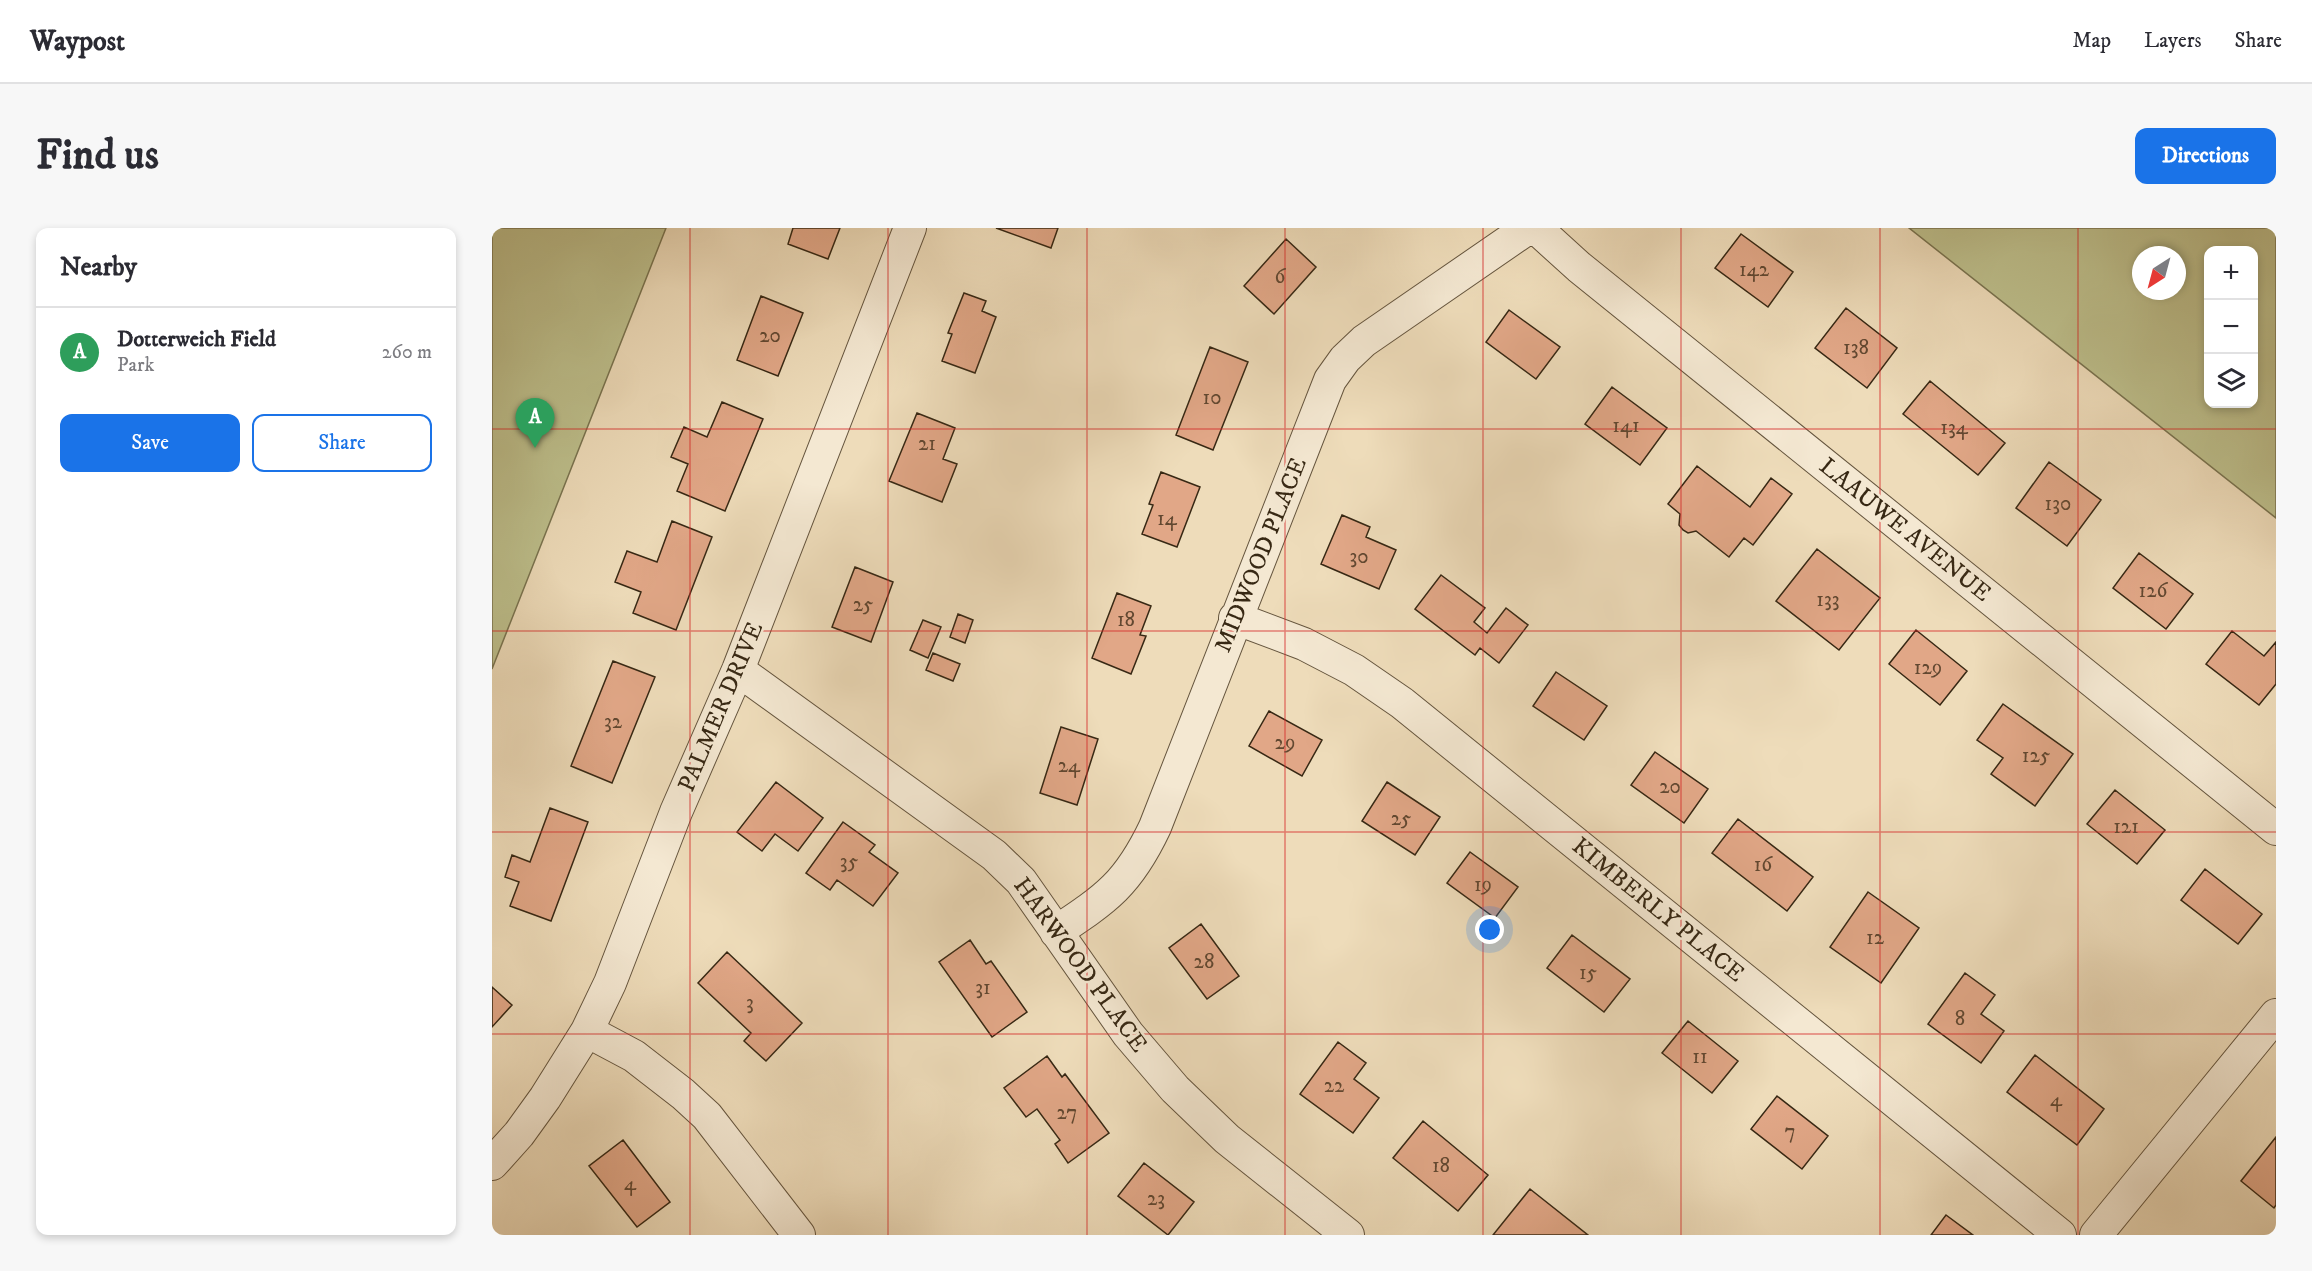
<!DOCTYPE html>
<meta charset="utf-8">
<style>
:root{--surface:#fff;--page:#f7f7f7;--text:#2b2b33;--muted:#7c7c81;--line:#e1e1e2;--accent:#1a73e8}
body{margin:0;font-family:"IM FELL DW Pica",serif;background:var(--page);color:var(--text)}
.controls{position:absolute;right:18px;top:18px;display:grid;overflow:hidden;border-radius:12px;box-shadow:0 3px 9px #0003}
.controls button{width:54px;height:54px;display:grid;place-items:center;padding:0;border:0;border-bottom:2px solid var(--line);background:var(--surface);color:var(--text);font:30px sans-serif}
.compass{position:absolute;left:1640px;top:18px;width:54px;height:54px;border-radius:50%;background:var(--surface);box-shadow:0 3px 9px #0003;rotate:216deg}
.you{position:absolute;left:998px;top:702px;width:21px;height:21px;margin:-15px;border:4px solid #fff;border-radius:50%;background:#1a73e8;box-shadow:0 0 0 9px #1a73e833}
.badge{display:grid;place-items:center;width:39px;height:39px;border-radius:50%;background:var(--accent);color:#fff;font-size:20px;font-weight:700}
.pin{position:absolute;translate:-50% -50px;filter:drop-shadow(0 2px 3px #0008)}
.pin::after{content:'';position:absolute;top:32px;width:21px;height:18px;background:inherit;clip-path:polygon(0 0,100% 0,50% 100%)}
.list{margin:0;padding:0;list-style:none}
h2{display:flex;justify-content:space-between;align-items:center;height:78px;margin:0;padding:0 24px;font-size:26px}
h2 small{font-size:20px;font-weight:400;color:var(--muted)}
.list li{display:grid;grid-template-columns:39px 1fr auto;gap:18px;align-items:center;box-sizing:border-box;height:90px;padding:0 24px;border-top:2px solid var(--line)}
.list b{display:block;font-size:22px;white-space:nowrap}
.list p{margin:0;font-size:20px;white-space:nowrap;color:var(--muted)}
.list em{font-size:20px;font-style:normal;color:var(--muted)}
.actions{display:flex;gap:12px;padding:18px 24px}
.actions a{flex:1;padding:14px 0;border:2px solid var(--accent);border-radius:12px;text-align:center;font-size:21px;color:var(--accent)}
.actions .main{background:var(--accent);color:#fff}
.icon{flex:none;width:33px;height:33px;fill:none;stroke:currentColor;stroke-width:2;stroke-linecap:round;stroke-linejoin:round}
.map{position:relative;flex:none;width:1784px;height:1007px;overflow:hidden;border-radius:12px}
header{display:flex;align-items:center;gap:36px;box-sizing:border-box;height:84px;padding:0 30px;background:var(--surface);border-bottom:2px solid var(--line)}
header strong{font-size:28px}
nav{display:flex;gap:33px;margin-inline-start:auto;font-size:21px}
.intro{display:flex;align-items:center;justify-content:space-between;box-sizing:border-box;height:144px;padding:0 36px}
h1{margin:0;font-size:42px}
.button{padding:15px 27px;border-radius:12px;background:var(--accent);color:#fff;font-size:21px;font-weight:700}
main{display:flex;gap:36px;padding:0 36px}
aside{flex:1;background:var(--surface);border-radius:12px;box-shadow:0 3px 9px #0003}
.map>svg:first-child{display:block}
.green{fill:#bdbf8c;stroke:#7a7450;stroke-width:1.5;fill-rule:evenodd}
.building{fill:#e1a787;stroke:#372814;stroke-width:1.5}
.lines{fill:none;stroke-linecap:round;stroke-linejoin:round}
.minor-casing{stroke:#65553e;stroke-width:34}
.minor{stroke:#f4e8d2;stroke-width:32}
.grid{fill:none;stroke:#d62828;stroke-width:1.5;stroke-opacity:0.55}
.labels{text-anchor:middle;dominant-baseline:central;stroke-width:5;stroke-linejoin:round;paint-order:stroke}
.number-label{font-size:21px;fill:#624831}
.street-label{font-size:24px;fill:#372814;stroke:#f4e8d2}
</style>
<header>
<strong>Waypost</strong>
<nav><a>Map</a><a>Layers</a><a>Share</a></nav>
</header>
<div class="intro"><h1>Find us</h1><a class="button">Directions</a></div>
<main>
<aside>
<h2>Nearby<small></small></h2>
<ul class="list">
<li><span class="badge" style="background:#2e9e5b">A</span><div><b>Dotterweich Field</b><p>Park</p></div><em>260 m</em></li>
</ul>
<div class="actions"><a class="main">Save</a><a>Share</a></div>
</aside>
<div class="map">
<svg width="1784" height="1007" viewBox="0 0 1784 1007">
<rect width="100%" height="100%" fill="#eedcba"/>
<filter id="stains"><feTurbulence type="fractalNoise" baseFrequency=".00333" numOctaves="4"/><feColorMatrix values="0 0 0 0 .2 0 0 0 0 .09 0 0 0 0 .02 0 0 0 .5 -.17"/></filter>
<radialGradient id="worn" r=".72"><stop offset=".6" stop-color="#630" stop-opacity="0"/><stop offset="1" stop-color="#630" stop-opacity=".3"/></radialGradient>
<path class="green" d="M0 0H174L0 441Z
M1417 0H1784V290ZM1762 22V176H1716V22ZM1649 27H1685V63H1649Z"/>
<path class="building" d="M301 0H348L336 31 296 16Z
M504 0H566L559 20Z
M1249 6 1301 44 1276 79 1223 40Z
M794 11 824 39 782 86 752 58Z
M472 65 494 73 490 83 504 89 483 145 450 133 460 106 456 105Z
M269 68 311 85 286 148 245 132Z
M1354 80 1405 120 1375 160 1323 120Z
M1017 82 1068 119 1044 151 994 114Z
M718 119 756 134 721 222 684 207Z
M1438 153 1513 215 1486 247 1411 186Z
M1120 159 1175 200 1148 237 1093 196Z
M230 174 271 191 233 283 185 263 196 236 179 229 192 199 215 209Z
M425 185 463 200 451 231 465 236 450 274 397 253Z
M1557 234 1609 272 1575 318 1524 280Z
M1205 238 1258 279 1279 250 1300 266 1261 317 1252 310 1237 329 1204 303 1196 305 1191 302 1187 297 1188 286 1176 276Z
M669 244 708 259 685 319 650 306 661 277 657 276Z
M850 287 878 299 874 309 904 322 887 361 829 336Z
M180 293 220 309 184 402 141 385 149 364 123 354 135 323 165 334Z
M1325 321 1388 370 1347 422 1284 373Z
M1647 325 1701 366 1674 401 1621 360Z
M363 339 401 354 379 414 340 399Z
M949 347 993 380 982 394 995 405 1014 380 1036 397 1007 435 988 420 983 427 923 381Z
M625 365 659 378 648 407 654 408 639 446 600 430Z
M466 386 481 392 473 415 458 409Z
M431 392 449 399 436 430 418 422Z
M1424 402 1475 443 1448 477 1397 436Z
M1740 403 1772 428 1784 414V456L1767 477 1714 436Z
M441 425 468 436 461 453 434 442Z
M121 433 163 449 120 555 79 538Z
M1064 444 1115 478 1092 512 1041 478Z
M1511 476 1581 526 1543 578 1499 546 1511 530 1485 512Z
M777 483 830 512 810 548 757 518Z
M569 499 606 511 585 577 548 565Z
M1163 524 1216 561 1192 595 1139 557Z
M284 554 331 590 306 623 283 606 270 623 245 604Z
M895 554 948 589 923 627 870 593Z
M1623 562 1673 602 1645 636 1595 596Z
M58 580 96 594 59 693 18 678 27 654 13 649 20 627 38 634Z
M1246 591 1321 649 1295 683 1220 625Z
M351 594 383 617 377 624 406 645 381 678 345 652 338 662 314 645Z
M978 624 1026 659 1003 690 955 655Z
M1713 641 1770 686 1746 716 1689 672Z
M1376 664 1427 700 1389 755 1338 719Z
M709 696 747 748 715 771 677 720Z
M1080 707 1138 751 1112 784 1055 740Z
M478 712 494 736 499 733 535 784 500 809 447 734Z
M235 724 310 795 274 833 252 813 259 805 206 755Z
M1473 745 1503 767 1489 786 1512 803 1489 835 1436 796Z
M0 759 20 777 0 799Z
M1196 793 1246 833 1220 865 1170 825Z
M846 814 874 835 862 851 887 870 861 905 808 866Z
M1543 827 1612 881 1585 917 1515 864Z
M555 828 570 849 573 846 617 905 576 935 563 916 568 912 545 881 534 889 512 860Z
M1285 868 1336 908 1310 941 1259 901Z
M931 893 996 947 966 983 901 930Z
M1784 909V977L1782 980 1749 953Z
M131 912 178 974 145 999 97 938Z
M652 935 702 974 676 1007 626 968Z
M1038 961 1096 1007H1001Z
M1454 987 1481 1007H1439Z"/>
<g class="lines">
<g class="minor-casing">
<path id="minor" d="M1044 0 1087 39 1784 601
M743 390 812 416 862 442 910 475 1568 1007
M246 442 502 627 529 653 636 806 683 861 735 911 856 1007
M564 704C615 670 636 656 663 599L838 152 853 131 872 113 1036 0
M95 803 142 828 191 866 215 888 307 1007
M0 936 27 906 53 870 95 803 118 755 184 584 246 442 418 0
M1604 1007 1784 787"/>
</g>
<use href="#minor" class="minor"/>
</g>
<path class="grid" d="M198 0V1007M396 0V1007M595 0V1007M793 0V1007M991 0V1007M1189 0V1007M1388 0V1007M1586 0V1007M0 201H1784M0 403H1784M0 604H1784M0 806H1784"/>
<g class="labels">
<g class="number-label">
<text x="1262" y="42">142</text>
<text x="788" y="49">6</text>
<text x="278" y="108">20</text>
<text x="1364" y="120">138</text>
<text x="720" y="170">10</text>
<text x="1134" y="198">141</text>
<text x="1462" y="200">134</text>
<text x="435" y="216">21</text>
<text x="1566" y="276">130</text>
<text x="675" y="291">14</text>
<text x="867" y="329">30</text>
<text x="1661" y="363">126</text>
<text x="1336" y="372">133</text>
<text x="371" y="377">25</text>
<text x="634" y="392">18</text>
<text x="1436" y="440">129</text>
<text x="121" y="494">32</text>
<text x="793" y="515">29</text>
<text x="1544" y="528">125</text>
<text x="577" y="538">24</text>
<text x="1178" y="559">20</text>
<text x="909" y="591">25</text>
<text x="1634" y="599">121</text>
<text x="357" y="634">35</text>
<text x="1271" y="637">16</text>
<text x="991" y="657">19</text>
<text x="1383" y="710">12</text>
<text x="712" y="734">28</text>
<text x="1096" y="745">15</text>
<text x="491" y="760">31</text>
<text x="258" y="775">3</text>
<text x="1468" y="791">8</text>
<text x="1208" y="829">11</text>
<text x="842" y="858">22</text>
<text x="1564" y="872">4</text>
<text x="575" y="885">27</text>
<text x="1298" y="904">7</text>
<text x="949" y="938">18</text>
<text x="138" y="956">4</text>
<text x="664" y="971">23</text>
</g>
<g class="street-label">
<text transform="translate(1413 302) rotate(39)">LAAUWE AVENUE</text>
<text transform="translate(769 327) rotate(-68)">MIDWOOD PLACE</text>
<text transform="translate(229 479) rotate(-67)">PALMER DRIVE</text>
<text transform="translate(1166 682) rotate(39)">KIMBERLY PLACE</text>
<text transform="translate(588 737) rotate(54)">HARWOOD PLACE</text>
</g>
</g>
<rect width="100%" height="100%" filter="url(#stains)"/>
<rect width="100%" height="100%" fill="url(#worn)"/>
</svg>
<div class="controls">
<button>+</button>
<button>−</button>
<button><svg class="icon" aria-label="layers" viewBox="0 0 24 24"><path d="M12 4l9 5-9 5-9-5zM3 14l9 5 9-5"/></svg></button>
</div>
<svg class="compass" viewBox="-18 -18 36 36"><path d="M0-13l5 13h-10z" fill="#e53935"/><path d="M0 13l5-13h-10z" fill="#7c7c81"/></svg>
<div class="you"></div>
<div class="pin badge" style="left:43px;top:220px;background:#2e9e5b">A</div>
</div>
</main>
